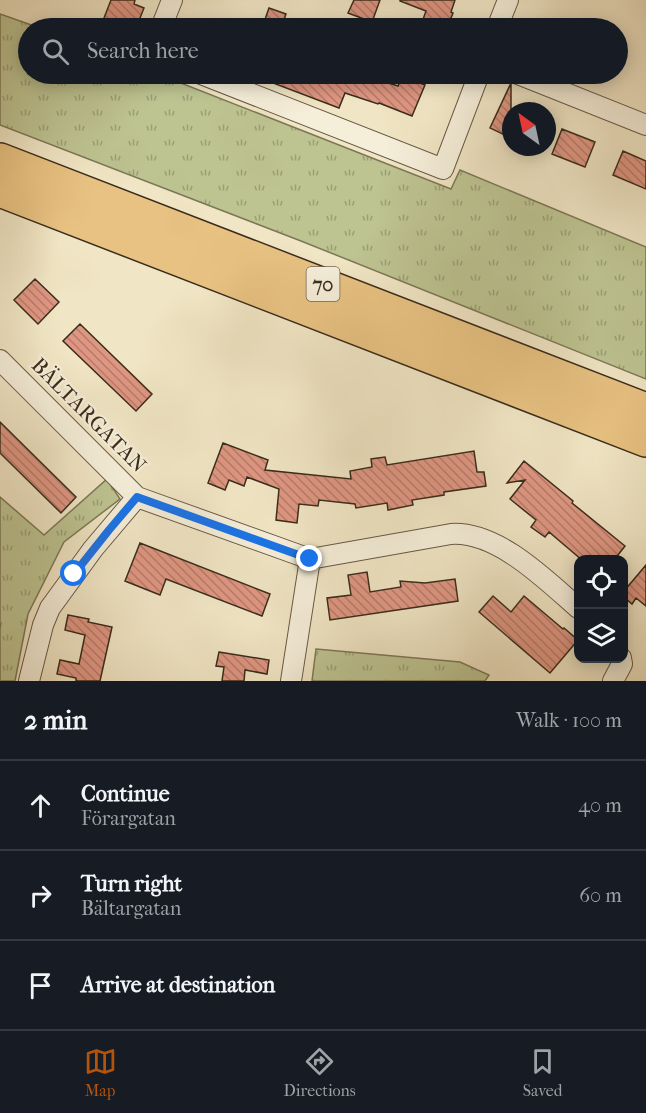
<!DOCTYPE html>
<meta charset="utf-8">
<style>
:root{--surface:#171b24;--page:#20242c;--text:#f1f3f6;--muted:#9ea1a6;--line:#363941;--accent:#b45309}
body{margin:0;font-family:"IM FELL French Canon",serif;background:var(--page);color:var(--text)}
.controls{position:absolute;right:18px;bottom:18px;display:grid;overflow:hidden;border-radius:12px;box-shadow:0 3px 15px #0003}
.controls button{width:54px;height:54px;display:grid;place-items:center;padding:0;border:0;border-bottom:2px solid var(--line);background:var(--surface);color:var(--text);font:30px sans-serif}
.compass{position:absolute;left:502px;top:102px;width:54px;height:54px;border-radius:50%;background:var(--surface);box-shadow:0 3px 15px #0003;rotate:327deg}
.stop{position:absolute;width:18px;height:18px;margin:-14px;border:4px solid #1a73e8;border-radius:50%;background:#fff}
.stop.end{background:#1a73e8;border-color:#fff;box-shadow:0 2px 6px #0008}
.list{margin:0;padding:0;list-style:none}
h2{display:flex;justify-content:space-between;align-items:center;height:78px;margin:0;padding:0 24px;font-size:26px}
h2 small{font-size:20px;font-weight:400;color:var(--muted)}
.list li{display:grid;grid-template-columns:39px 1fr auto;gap:18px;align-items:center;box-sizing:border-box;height:90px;padding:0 24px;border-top:2px solid var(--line)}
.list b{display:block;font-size:22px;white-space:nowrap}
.list p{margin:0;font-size:20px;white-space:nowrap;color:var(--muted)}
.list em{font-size:20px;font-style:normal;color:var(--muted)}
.icon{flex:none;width:33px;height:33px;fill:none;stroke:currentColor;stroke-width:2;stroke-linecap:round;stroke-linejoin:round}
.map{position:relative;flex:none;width:646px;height:681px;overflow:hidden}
.search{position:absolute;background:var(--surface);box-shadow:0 3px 15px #0003;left:18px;right:18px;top:18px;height:66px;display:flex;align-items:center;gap:15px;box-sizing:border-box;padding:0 21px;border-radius:33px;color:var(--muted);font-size:22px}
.sheet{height:348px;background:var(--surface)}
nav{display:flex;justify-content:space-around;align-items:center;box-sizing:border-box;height:84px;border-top:2px solid var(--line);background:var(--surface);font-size:16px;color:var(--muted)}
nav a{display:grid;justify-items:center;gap:3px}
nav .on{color:var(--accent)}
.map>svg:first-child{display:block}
.grass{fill:url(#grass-tufts);stroke:#7c7856;stroke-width:1.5}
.building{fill:url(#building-back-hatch);stroke:#3a2c1b;stroke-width:1.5}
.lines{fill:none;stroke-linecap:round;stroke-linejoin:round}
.street-casing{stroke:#685a45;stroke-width:22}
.highway-casing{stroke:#3a2c1b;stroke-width:36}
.street{stroke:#f5eed9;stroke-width:20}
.highway{stroke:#e8c282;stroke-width:33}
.route{stroke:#1a73e8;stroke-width:8}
.labels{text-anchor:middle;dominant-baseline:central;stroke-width:4.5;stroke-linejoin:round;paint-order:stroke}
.shield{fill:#f5eed9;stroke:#726654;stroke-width:1.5}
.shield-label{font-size:20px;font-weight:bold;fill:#3a2c1b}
.street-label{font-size:21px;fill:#3a2c1b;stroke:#f5eed9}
</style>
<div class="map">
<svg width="646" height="681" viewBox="0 0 646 681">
<defs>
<pattern id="grass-tufts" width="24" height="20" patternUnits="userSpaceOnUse" patternTransform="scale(1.5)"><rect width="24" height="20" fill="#bdc391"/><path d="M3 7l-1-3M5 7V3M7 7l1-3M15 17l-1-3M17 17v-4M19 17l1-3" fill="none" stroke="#9b9f76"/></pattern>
<pattern id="building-back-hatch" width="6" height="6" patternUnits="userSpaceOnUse" patternTransform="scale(1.5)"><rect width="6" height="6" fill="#df9682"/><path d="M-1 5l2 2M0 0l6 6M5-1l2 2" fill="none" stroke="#b67b6a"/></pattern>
</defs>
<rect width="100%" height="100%" fill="#f0e5c4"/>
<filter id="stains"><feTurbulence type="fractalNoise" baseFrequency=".00333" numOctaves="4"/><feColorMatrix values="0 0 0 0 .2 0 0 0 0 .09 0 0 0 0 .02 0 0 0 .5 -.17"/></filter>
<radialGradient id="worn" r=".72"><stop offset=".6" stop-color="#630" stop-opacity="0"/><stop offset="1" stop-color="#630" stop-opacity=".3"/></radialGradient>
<path class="grass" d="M0 14 40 28H28V74H158L451 189 460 170 646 247V379L301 241 0 125Z
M107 479 120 499 64 542 28 614 15 681H0V629L1 623 0 622V497L44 535Z
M316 649 460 662 489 675 485 681H312Z"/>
<path class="building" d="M111 0H135L134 4 144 8 136 28H130L104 18Z
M354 0H380L372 22 348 13Z
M400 0H455L451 12 453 13 447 28H420L426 11 400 1Z
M269 8 286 14 281 28H262Z
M252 74H361L398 86 402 76 425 85 412 116 379 103 378 104 345 93 339 108 252 75Z
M511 83V138L490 128Z
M562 129 595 142 585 167 552 154Z
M623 151 646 161V189L613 175Z
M35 279 59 302 38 324 14 300Z
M80 324 152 394 136 411 63 341Z
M0 422 76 497 61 513 0 453Z
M223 443 268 460 265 470 351 479 350 471 372 467 371 459 385 457 387 465 474 451 477 472H484L486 486 444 492V495L412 500 413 505 388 510 387 503 356 508 355 504 319 500 318 506 299 504 297 523 276 520 279 489 247 477 244 486 229 480 225 490 208 483Z
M524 461 573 501 572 503 625 546 614 560H582L549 532 545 537 531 527 536 520 510 499 525 480 507 483Z
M140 543 270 594 262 616 166 579 160 595 125 581Z
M646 565V606L636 598 632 604 624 597V591Z
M367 572 370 592 401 587 400 581 425 583 455 579 458 601 330 620 327 598 351 595 348 575Z
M493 596 511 612 524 596 563 629 564 628 578 640 550 673 479 612Z
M68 615 89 619 88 622 112 627 100 681H76V678L57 674 60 660 79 664 85 635 65 630Z
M219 652 269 660 267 674 245 670 244 681H222L224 667 216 666Z"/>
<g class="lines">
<g class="street-casing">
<path id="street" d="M161 28 172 0
M497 28 508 0
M201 74 443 169 479 74
M518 74 646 125
M0 360 137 497 310 559 451 534C497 531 545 579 578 608
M29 681 43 625 50 608 93 549 137 497
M291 681 310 559
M613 681 622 664 621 658"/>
</g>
<g class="highway-casing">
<path id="highway" d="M0 160 646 410
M0 190 646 440"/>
</g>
<use href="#street" class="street"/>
<use href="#highway" class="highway"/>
</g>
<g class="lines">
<path class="route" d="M74 574 109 530 137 497 310 559"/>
</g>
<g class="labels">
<rect class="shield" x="306.5" y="267" width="33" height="34" rx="4.5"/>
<g class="shield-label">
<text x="323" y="284">70</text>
</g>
<g class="street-label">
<text transform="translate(89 415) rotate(45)">BÄLTARGATAN</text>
</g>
</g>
<rect width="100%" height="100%" filter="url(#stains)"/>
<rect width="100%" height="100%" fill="url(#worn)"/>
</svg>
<div class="controls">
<button><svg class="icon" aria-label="locate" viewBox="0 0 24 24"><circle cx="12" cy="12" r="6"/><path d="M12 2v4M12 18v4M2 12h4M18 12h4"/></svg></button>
<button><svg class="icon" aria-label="layers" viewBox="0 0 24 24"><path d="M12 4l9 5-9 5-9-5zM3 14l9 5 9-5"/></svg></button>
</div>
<svg class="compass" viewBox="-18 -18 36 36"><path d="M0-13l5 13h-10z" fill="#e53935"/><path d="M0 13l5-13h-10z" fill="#9ea1a6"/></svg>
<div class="stop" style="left:74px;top:574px"></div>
<div class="stop end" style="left:310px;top:559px"></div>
<div class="search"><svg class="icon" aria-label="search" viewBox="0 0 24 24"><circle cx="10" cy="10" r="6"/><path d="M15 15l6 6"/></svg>Search here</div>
</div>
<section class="sheet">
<h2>2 min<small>Walk · 100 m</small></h2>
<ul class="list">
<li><svg class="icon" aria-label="ahead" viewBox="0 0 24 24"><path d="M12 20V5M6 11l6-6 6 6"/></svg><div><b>Continue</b><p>Förargatan</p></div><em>40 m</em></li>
<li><svg class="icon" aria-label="right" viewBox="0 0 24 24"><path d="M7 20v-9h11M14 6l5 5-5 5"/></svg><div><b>Turn right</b><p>Bältargatan</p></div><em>60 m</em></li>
<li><svg class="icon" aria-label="arrive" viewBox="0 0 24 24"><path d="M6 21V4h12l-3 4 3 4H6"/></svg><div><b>Arrive at destination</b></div></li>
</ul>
</section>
<nav>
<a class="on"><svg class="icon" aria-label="map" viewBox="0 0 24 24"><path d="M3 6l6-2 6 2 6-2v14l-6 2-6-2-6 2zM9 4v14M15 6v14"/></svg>Map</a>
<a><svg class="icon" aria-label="directions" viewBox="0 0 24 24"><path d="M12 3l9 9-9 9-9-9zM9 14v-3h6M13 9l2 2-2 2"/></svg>Directions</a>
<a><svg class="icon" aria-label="saved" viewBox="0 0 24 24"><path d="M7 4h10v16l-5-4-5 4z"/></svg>Saved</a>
</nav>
